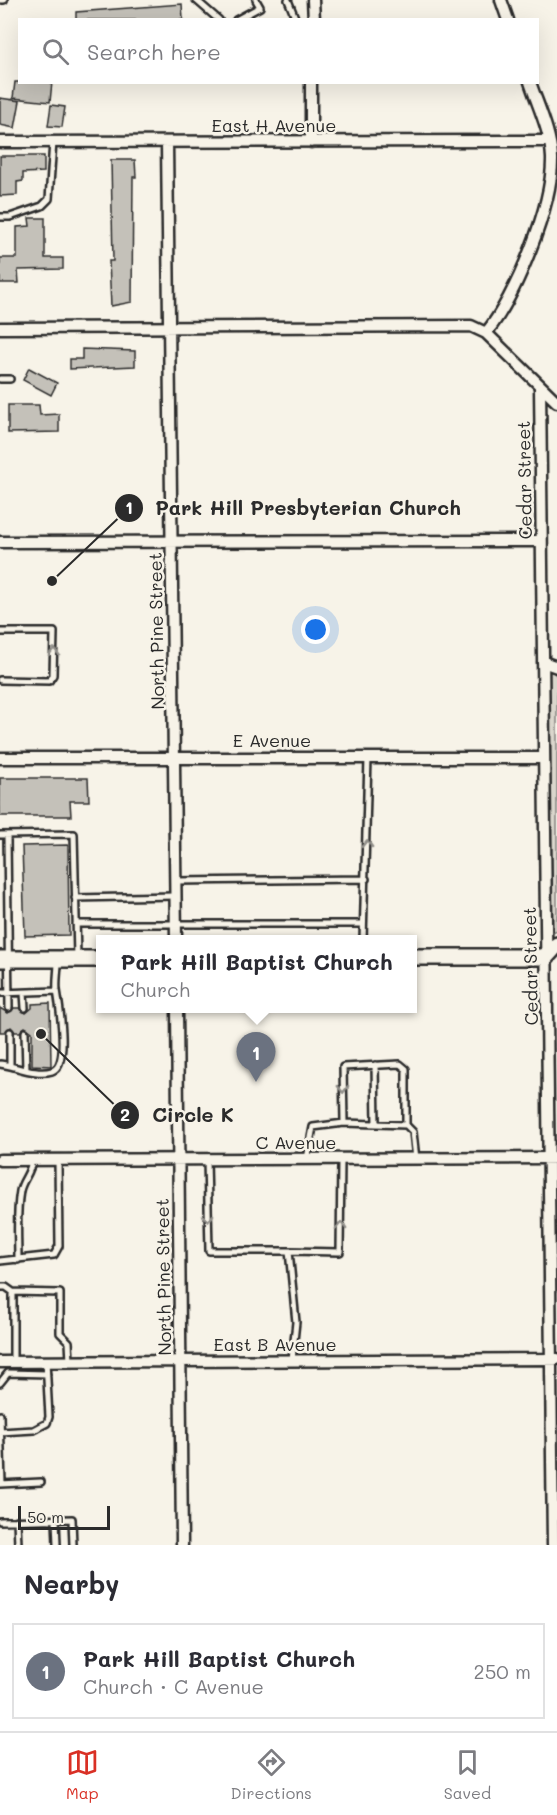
<!DOCTYPE html>
<meta charset="utf-8">
<style>
:root{--surface:#fff;--page:#f7f7f7;--text:#2b2b33;--muted:#7c7c81;--line:#e1e1e2;--accent:#d93025}
body{margin:0;font-family:Mali,sans-serif;background:var(--page);color:var(--text)}
.scale{position:absolute;left:18px;bottom:15px;width:92px;box-sizing:border-box;padding-left:6px;border:3px solid #2b2b2b;border-top:0;font-size:16px;line-height:21px;white-space:nowrap;color:#2b2b2b;-webkit-text-stroke:4px #f7f3e8;paint-order:stroke}
.you{position:absolute;left:316px;top:630px;width:21px;height:21px;margin:-15px;border:4px solid #fff;border-radius:50%;background:#1a73e8;box-shadow:0 0 0 9px #1a73e833}
.badge{display:grid;place-items:center;width:39px;height:39px;border-radius:50%;background:var(--accent);color:#fff;font-size:20px;font-weight:700}
.pin{position:absolute;translate:-50% -50px;filter:drop-shadow(0 2px 3px #0008)}
.pin::after{content:'';position:absolute;top:32px;width:21px;height:18px;background:inherit;clip-path:polygon(0 0,100% 0,50% 100%)}
.popup{position:absolute;left:96px;top:935px;width:321px;height:78px;box-sizing:border-box;display:grid;place-content:center;border-radius:0px;background:var(--surface);filter:drop-shadow(0 2px 4px #0005);font-size:20px;white-space:nowrap;color:var(--muted)}
.popup b{font-size:22px;color:var(--text)}
.popup::after{content:'';position:absolute;left:50%;top:100%;margin-left:-12px;border:12px solid transparent;border-top-color:var(--surface)}
.list{margin:0;padding:0;list-style:none}
h2{display:flex;justify-content:space-between;align-items:center;height:78px;margin:0;padding:0 24px;font-size:26px}
h2 small{font-size:20px;font-weight:400;color:var(--muted)}
.list li{display:grid;grid-template-columns:39px 1fr auto;gap:18px;align-items:center;box-sizing:border-box;height:96px;margin:0 12px 12px;padding:0 12px;border:2px solid var(--line);border-radius:0px}
.list b{display:block;font-size:22px;white-space:nowrap}
.list p{margin:0;font-size:20px;white-space:nowrap;color:var(--muted)}
.list em{font-size:20px;font-style:normal;color:var(--muted)}
.icon{flex:none;width:33px;height:33px;fill:none;stroke:currentColor;stroke-width:2;stroke-linecap:round;stroke-linejoin:round}
.map{position:relative;flex:none;width:557px;height:1545px;overflow:hidden}
.search{position:absolute;background:var(--surface);box-shadow:0 6px 24px #0002;left:18px;right:18px;top:18px;height:66px;display:flex;align-items:center;gap:15px;box-sizing:border-box;padding:0 21px;border-radius:0px;color:var(--muted);font-size:22px}
.sheet{height:186px;background:var(--surface)}
nav{display:flex;justify-content:space-around;align-items:center;box-sizing:border-box;height:84px;border-top:2px solid var(--line);background:var(--surface);font-size:16px;color:var(--muted)}
nav a{display:grid;justify-items:center;gap:3px}
nav .on{color:var(--accent)}
.map>svg:first-child{display:block}
.green{fill:#dad6cc;stroke:#82807c;stroke-width:1.5}
.building{fill:#c4c1b9;stroke:#2b2b2b;stroke-width:1.5}
.lines{fill:none;stroke-linecap:round;stroke-linejoin:round}
.lane-casing{stroke:#2b2b2b;stroke-width:10}
.street-casing{stroke:#2b2b2b;stroke-width:15}
.secondary-casing{stroke:#2b2b2b;stroke-width:20}
.lane{stroke:#f7f3e8;stroke-width:5}
.street{stroke:#f7f3e8;stroke-width:10}
.secondary{stroke:#f7f3e8;stroke-width:15}
.oneway{stroke:#918f8a}
.labels{text-anchor:middle;dominant-baseline:central;stroke-width:5;stroke-linejoin:round;paint-order:stroke}
.street-label{font-size:18px;fill:#2b2b2b;stroke:#f7f3e8}
.leader{fill:none;stroke:#2b2b2b;stroke-width:2}
.callout-dot{fill:#2b2b2b;stroke:#f7f3e8;stroke-width:2}
.mark-label{font-size:18px;text-anchor:middle;font-weight:bold;fill:#fff}
.callout-label{font-size:20px;text-anchor:middle;font-weight:bold;fill:#2b2b2b;stroke:#f7f3e8;stroke-width:5;stroke-linejoin:round;paint-order:stroke}
</style>
<div class="map">
<svg width="557" height="1545" viewBox="0 0 557 1545">
<rect width="100%" height="100%" fill="#f7f3e8"/>
<filter id="ink" filterUnits="userSpaceOnUse"><feTurbulence type="fractalNoise" baseFrequency=".0167" numOctaves="2"/><feDisplacementMap in="SourceGraphic" scale="12" xChannelSelector="R" yChannelSelector="G"/><feConvolveMatrix kernelMatrix="1 2 1 2 8 2 1 2 1" color-interpolation-filters="sRGB"/></filter>
<g filter="url(#ink)">
<path class="green" d="M543 662 557 676V930L551 933Z"/>
<path class="building" d="M182 4 183 20H76V12Z
M15 82H52L50 102 13 98Z
M0 98 20 101 15 128 0 125Z
M51 105 65 107 62 127 48 126Z
M0 156H44V172L23 173V181L17 182V195L0 196Z
M111 160H135L136 177H133L132 302 111 306 109 261H113Z
M29 218H45V258H63V269L18 270 19 283H0V258H17V227L30 226Z
M82 349 135 351V366L70 369V359H82Z
M29 368 57 383 51 395 23 380Z
M8 405H39L40 415 59 414V432L8 433Z
M0 778H88L89 801H70L71 816H0Z
M68 845 69 935 25 936 22 846Z
M50 1003 51 1066 32 1065V1032L25 1027 20 1032H15L11 1027 5 1032H0V1008L8 1013 14 1008H20L26 1013 32 1008V1004Z"/>
<g class="lines">
<g class="lane-casing">
<path id="lane" d="M0 0H4
M196 0 219 20
M288 0 296 20
M236 20 260 7 256 0
M0 217H10L42 206 49 199 53 142
M0 379H10
M0 632H54L53 675 49 681 0 680
M0 835 74 834 77 957
M7 835 9 1008
M175 881 366 879
M75 898 175 896
M76 924H363
M363 940 368 758
M0 993 57 991
M24 993 25 1008
M10 1032V1066
M25 1032 26 1070
M0 1064C16 1066 36 1076 52 1071 70 1066 59 1004 57 990 56 981 58 971 58 962
M375 1065 376 1124
M344 1123 343 1067 400 1064 406 1069V1125
M207 1159 209 1251H289L296 1322 292 1360
M307 1159 313 1127 344 1123 406 1125 413 1132 416 1159
M289 1251 340 1252 341 1159
M18 1260C18 1238 16 1213 20 1191 22 1180 31 1173 32 1160
M0 1261 54 1255 59 1246 58 1160
M0 1287H6L13 1292V1362
M13 1292 60 1293V1333L69 1342 70 1361
M0 1383 8 1373 47 1374
M0 1415 2 1484
M0 1432 34 1430 47 1423 49 1417 46 1361
M0 1484 41 1482
M56 1519 57 1545
M17 1520 18 1545
M0 1521 72 1519 73 1545"/>
</g>
<g class="street-casing">
<path id="street" d="M313 0 314 20
M501 0 508 20
M0 142 549 141
M167 142 176 940
M311 142V82
M0 328 471 326 486 333 557 402
M486 333C515 298 553 205 552 158 551 133 538 106 530 82
M540 386 553 1545
M0 542 541 541
M543 662 557 667
M0 758H544
M177 1008 182 1545
M0 1160 557 1158
M0 1362 557 1359"/>
</g>
<g class="secondary-casing">
<path id="secondary" d="M412 957H546L557 945
M0 959H100"/>
</g>
<use href="#lane" class="lane"/>
<use href="#street" class="street"/>
<use href="#secondary" class="secondary"/>
</g>
<defs><path id="oneway-chevron" d="M-2-3.5L2.5 0L-2 3.5" fill="none" stroke-width="1.6" stroke-linecap="round" stroke-linejoin="round" transform="scale(1.5)"/></defs>
<g class="oneway">
<use href="#oneway-chevron" transform="translate(54 652) rotate(-90)"/>
<use href="#oneway-chevron" transform="translate(367 844) rotate(-89)"/>
<use href="#oneway-chevron" transform="translate(343 1089) rotate(89)"/>
<use href="#oneway-chevron" transform="translate(208 1218) rotate(89)"/>
<use href="#oneway-chevron" transform="translate(341 1226) rotate(-89)"/>
</g>
</g>
<g class="labels">
<g class="street-label">
<text x="274" y="125">East H Avenue</text>
<text transform="translate(524 480) rotate(-91)">Cedar Street</text>
<text transform="translate(156 631) rotate(-91)">North Pine Street</text>
<text x="272" y="740">E Avenue</text>
<text transform="translate(530 966) rotate(-91)">Cedar Street</text>
<text x="296" y="1142">C Avenue</text>
<text transform="translate(163 1277) rotate(-91)">North Pine Street</text>
<text x="275" y="1344">East B Avenue</text>
</g>
</g>
<path class="leader" d="M52 581L129 508M41 1034L125 1115"/>
<g class="callout-dot">
<circle cx="52" cy="581" r="6"/>
<circle cx="41" cy="1034" r="6"/>
<circle cx="129" cy="508" r="15"/>
<circle cx="125" cy="1115" r="15"/>
</g>
<g class="mark-label">
<text x="129" y="514">1</text>
<text x="125" y="1121">2</text>
</g>
<g class="callout-label">
<text x="308" y="515">Park Hill Presbyterian Church</text>
<text x="193" y="1122">Circle K</text>
</g>
</svg>
<div class="scale">50 m</div>
<div class="you"></div>
<div class="pin badge" style="left:256px;top:1082px;background:#6b7280">1</div>
<div class="popup"><b>Park Hill Baptist Church</b>Church</div>
<div class="search"><svg class="icon" aria-label="search" viewBox="0 0 24 24"><circle cx="10" cy="10" r="6"/><path d="M15 15l6 6"/></svg>Search here</div>
</div>
<section class="sheet">
<h2>Nearby<small></small></h2>
<ul class="list">
<li><span class="badge" style="background:#6b7280">1</span><div><b>Park Hill Baptist Church</b><p>Church · C Avenue</p></div><em>250 m</em></li>
</ul>
</section>
<nav>
<a class="on"><svg class="icon" aria-label="map" viewBox="0 0 24 24"><path d="M3 6l6-2 6 2 6-2v14l-6 2-6-2-6 2zM9 4v14M15 6v14"/></svg>Map</a>
<a><svg class="icon" aria-label="directions" viewBox="0 0 24 24"><path d="M12 3l9 9-9 9-9-9zM9 14v-3h6M13 9l2 2-2 2"/></svg>Directions</a>
<a><svg class="icon" aria-label="saved" viewBox="0 0 24 24"><path d="M7 4h10v16l-5-4-5 4z"/></svg>Saved</a>
</nav>
